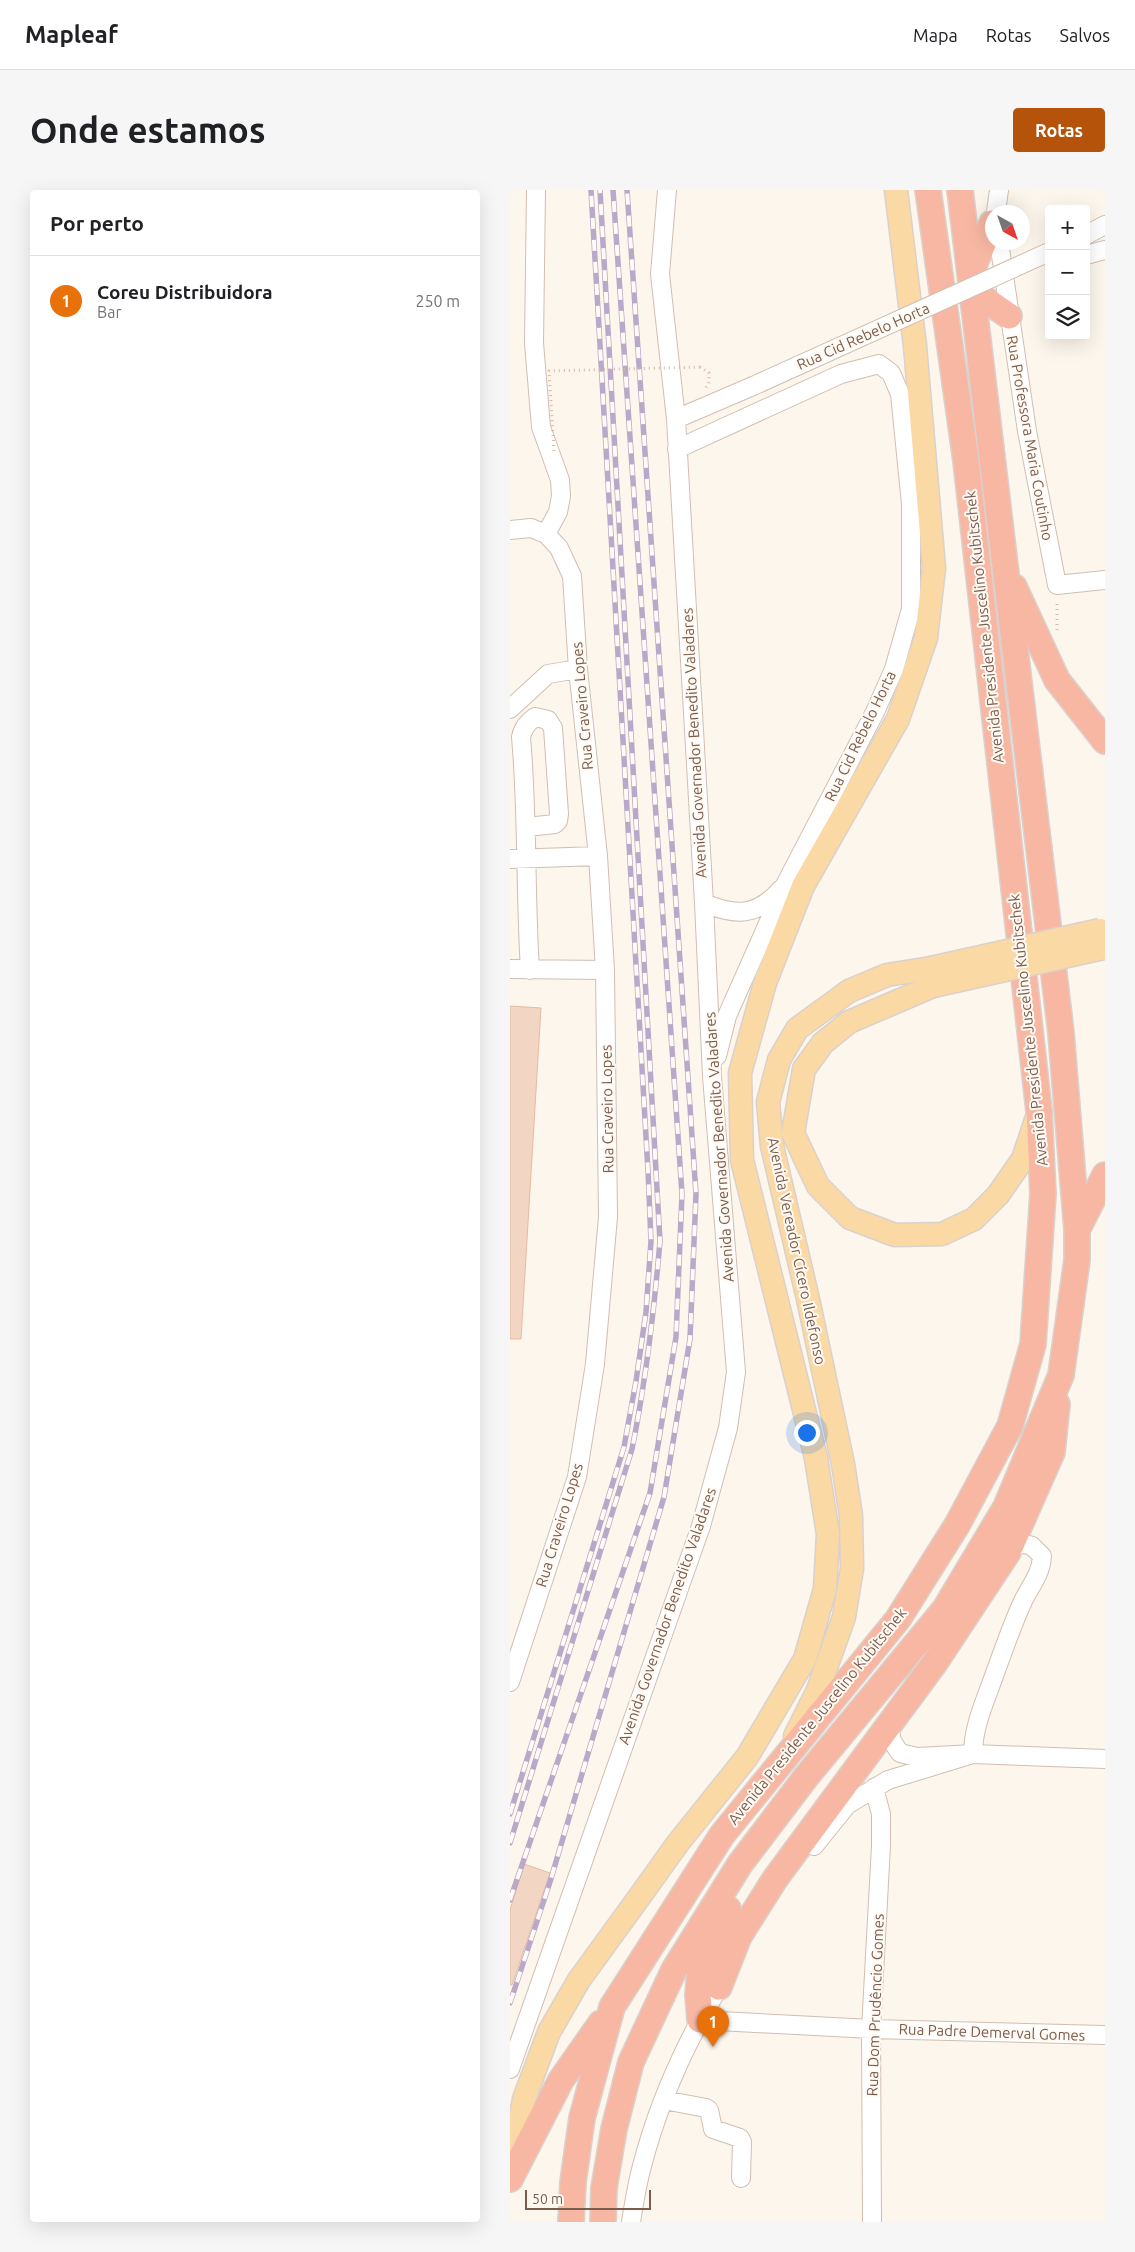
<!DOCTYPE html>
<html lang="pt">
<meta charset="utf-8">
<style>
:root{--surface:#fff;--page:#f6f6f6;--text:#202124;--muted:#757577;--line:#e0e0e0;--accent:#b45309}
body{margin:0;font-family:Ubuntu,sans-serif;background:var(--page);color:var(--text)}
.controls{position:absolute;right:15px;top:15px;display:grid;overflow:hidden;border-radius:5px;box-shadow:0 5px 20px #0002}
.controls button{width:45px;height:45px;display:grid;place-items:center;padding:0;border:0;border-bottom:1px solid var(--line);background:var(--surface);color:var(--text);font:25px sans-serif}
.compass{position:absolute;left:475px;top:15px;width:45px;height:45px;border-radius:50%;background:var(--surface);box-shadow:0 5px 20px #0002;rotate:140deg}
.scale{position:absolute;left:15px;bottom:12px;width:126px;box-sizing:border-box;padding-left:5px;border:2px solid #7a5c4d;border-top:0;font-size:14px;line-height:18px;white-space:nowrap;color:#7a5c4d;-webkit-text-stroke:4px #fffaf3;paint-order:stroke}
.you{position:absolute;left:296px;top:1242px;width:18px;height:18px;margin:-12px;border:4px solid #fff;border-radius:50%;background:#1a73e8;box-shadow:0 0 0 8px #1a73e833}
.badge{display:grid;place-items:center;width:32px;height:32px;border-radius:50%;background:var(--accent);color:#fff;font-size:16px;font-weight:700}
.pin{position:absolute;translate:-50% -41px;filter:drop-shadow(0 1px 2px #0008)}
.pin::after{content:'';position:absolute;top:26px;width:18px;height:15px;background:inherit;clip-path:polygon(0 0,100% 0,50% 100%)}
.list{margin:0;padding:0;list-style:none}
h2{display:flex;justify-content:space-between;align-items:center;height:65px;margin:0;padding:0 20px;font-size:21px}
h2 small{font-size:16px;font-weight:400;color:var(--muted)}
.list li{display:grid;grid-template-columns:32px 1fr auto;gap:15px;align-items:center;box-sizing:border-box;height:90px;padding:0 20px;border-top:1px solid var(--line)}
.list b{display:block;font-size:19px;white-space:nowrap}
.list p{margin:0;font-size:16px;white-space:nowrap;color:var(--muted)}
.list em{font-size:16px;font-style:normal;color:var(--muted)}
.icon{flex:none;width:28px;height:28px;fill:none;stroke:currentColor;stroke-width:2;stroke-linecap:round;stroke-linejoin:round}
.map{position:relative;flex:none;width:595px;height:2032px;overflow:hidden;border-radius:5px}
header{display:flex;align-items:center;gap:30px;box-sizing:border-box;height:70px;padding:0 25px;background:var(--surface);border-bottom:1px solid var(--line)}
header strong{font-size:24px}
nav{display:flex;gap:28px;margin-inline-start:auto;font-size:18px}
.intro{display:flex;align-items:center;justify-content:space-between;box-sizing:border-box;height:120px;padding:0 30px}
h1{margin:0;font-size:35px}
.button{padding:12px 22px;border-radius:5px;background:var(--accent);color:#fff;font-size:18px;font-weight:700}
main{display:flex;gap:30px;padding:0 30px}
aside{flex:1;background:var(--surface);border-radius:5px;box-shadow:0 5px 20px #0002}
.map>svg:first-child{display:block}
.building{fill:#f3d5c3;stroke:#e6bba3}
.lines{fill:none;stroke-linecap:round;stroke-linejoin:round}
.minor-casing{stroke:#d1beb0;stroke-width:20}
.major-casing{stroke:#dad1cd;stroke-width:25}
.highway-casing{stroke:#dad1cd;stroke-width:28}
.path{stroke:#d9b8a5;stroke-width:3;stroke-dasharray:1 4;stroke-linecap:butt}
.minor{stroke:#fff;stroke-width:18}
.major{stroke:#fbd9a5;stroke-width:22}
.highway{stroke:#f7b7a3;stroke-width:25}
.rail-casing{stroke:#b9a8c9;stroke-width:5.5}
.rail{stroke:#fffaf3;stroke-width:4;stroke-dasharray:11;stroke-linecap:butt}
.minor-bridge-casing{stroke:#d1beb0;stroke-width:20;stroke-linecap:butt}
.major-bridge-casing{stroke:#dad1cd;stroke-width:25;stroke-linecap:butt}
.path-bridge{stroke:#d9b8a5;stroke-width:3;stroke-dasharray:1 4;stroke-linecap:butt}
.minor-bridge{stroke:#fff;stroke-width:18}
.major-bridge{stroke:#fbd9a5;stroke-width:22}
.labels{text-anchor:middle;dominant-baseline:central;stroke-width:4;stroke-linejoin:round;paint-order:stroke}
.street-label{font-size:15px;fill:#7a5c4d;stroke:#fffaf3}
</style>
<header>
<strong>Mapleaf</strong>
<nav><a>Mapa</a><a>Rotas</a><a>Salvos</a></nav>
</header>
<div class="intro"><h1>Onde estamos</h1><a class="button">Rotas</a></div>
<main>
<aside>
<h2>Por perto<small></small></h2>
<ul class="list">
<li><span class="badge" style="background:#e8710a">1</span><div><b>Coreu Distribuidora</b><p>Bar</p></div><em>250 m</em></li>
</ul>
</aside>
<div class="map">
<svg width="595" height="2032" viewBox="0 0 595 2032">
<rect width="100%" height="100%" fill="#fdf6ec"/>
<path class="building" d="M0 816 31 818 11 1149H0Z
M14 1674 40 1683 2 1795H0V1720Z"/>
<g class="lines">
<g class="minor-casing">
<path id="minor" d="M26 0 24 153 31 237 50 290 51 306 48 322 36 344
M486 22 489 0
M576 45 595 35
M489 52 517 241 547 395 595 390
M576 65 595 60
M166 229 243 196
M167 259 331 184 369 174 381 183 390 204 401 314V419L384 479 365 522 276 693 217 826 207 866
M0 340 21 338 36 344
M0 519 38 484 68 479
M17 637 45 634 48 631 49 624 43 538 38 530 25 527C17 533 13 538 11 547 18 625 15 702 20 780
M0 669 88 666
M194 713C225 726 247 727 271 699
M0 779 95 780
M0 1492 67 1287 85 1174 98 1027 95 780 88 666 68 479 62 386 49 358 36 344
M379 1536 382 1551 390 1563 407 1567 463 1564C463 1537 475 1511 484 1486 493 1461 502 1435 513 1411 521 1395 531 1384 532 1366L522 1356 511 1353 498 1362
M304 1656 337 1615 378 1590 463 1564 595 1569
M190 1830 361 1839 595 1845
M0 1879 191 1336 218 1238 226 1182 202 886 194 713 166 229 150 84 157 0
M154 1910 196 1918 199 1920 203 1939 230 1948 232 1952 231 1988
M121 2032C124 2013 127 1994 132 1976 149 1910 180 1844 215 1787
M362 2032 361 1839 371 1656V1624L364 1598"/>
</g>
<g class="major-casing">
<path id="major" d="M423 796 339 832 313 853 294 879 283 943 308 996 340 1028 385 1045 432 1044 464 1029 488 1005 513 969 527 927
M285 1546 308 1500 334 1427 342 1378 341 1326 333 1274 298 1109 262 956 258 912 269 870 287 839 339 801 377 785 421 778
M1 1979 14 1909 39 1842 69 1790 125 1713 168 1653 237 1567 295 1469 315 1399 318 1344 306 1268 232 970 230 883 255 793 293 696 388 529 416 448 424 378 405 156 386 0"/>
</g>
<g class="highway-casing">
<path id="highway" d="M461 82 482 33
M463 101 499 126
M504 397 547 490 595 551
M567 1040 595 985
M209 1797 229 1746 265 1689 424 1474 498 1362 542 1262 547 1214
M190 1830 188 1805 190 1779 218 1719
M0 1989 51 1890 91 1833
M61 2032 63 1992 72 1928 102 1817 212 1645 388 1429 447 1335 500 1236 523 1154 533 1004 529 921 456 271 418 0
M93 2032 94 1998 104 1939 121 1872 164 1780 230 1674 296 1587 435 1419 496 1317 551 1185 567 1070V1040L551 843 450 0"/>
</g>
<path class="path" d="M190 177 199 183V192L195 199
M547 440V411"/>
<use href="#minor" class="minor"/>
<use href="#major" class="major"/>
<use href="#highway" class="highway"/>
<g class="rail-casing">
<path id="rail" d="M0 1624 114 1257 126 1191 136 1122 141 1051 138 981 81 0
M0 1653 122 1259C136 1190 144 1122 150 1051L90 0
M0 1710 140 1303 166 1147 172 1004 103 0
M0 1813 40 1692 154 1307 180 1149 186 1004 117 0"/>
</g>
<use href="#rail" class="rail"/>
<g class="minor-bridge-casing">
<path id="minor-bridge" d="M243 196 539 62"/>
</g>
<g class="major-bridge-casing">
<path id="major-bridge" d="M421 778 590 740
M423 796 594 758"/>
</g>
<path class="path-bridge" d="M44 261 39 181 190 177"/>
<use href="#minor-bridge" class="minor-bridge"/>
<use href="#major-bridge" class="major-bridge"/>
</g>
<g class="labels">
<g class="street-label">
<text transform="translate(353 146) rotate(-24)">Rua Cid Rebelo Horta</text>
<text transform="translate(520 248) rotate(80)">Rua Professora Maria Coutinho</text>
<text transform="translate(474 437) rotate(-96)">Avenida Presidente Juscelino Kubitschek</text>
<text transform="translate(72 516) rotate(-95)">Rua Craveiro Lopes</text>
<text transform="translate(350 546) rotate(-64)">Rua Cid Rebelo Horta</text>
<text transform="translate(184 553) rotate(-93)">Avenida Governador Benedito Valadares</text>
<text transform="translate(518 840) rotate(-96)">Avenida Presidente Juscelino Kubitschek</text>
<text transform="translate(97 919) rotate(-91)">Rua Craveiro Lopes</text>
<text transform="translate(209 957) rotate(-94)">Avenida Governador Benedito Valadares</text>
<text transform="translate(287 1061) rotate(78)">Avenida Vereador Cícero Ildefonso</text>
<text transform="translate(49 1335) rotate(-73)">Rua Craveiro Lopes</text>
<text transform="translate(157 1426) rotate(-71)">Avenida Governador Benedito Valadares</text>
<text transform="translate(307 1526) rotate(-51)">Avenida Presidente Juscelino Kubitschek</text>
<text transform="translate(365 1815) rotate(-88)">Rua Dom Prudêncio Gomes</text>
<text transform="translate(482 1842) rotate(2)">Rua Padre Demerval Gomes</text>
</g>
</g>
</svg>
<div class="controls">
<button>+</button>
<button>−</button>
<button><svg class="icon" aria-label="layers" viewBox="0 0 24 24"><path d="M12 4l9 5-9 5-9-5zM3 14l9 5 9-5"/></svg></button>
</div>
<svg class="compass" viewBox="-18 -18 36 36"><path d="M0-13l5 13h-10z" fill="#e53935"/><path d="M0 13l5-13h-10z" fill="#757577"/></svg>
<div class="scale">50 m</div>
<div class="you"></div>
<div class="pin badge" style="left:203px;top:1857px;background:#e8710a">1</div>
</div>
</main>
